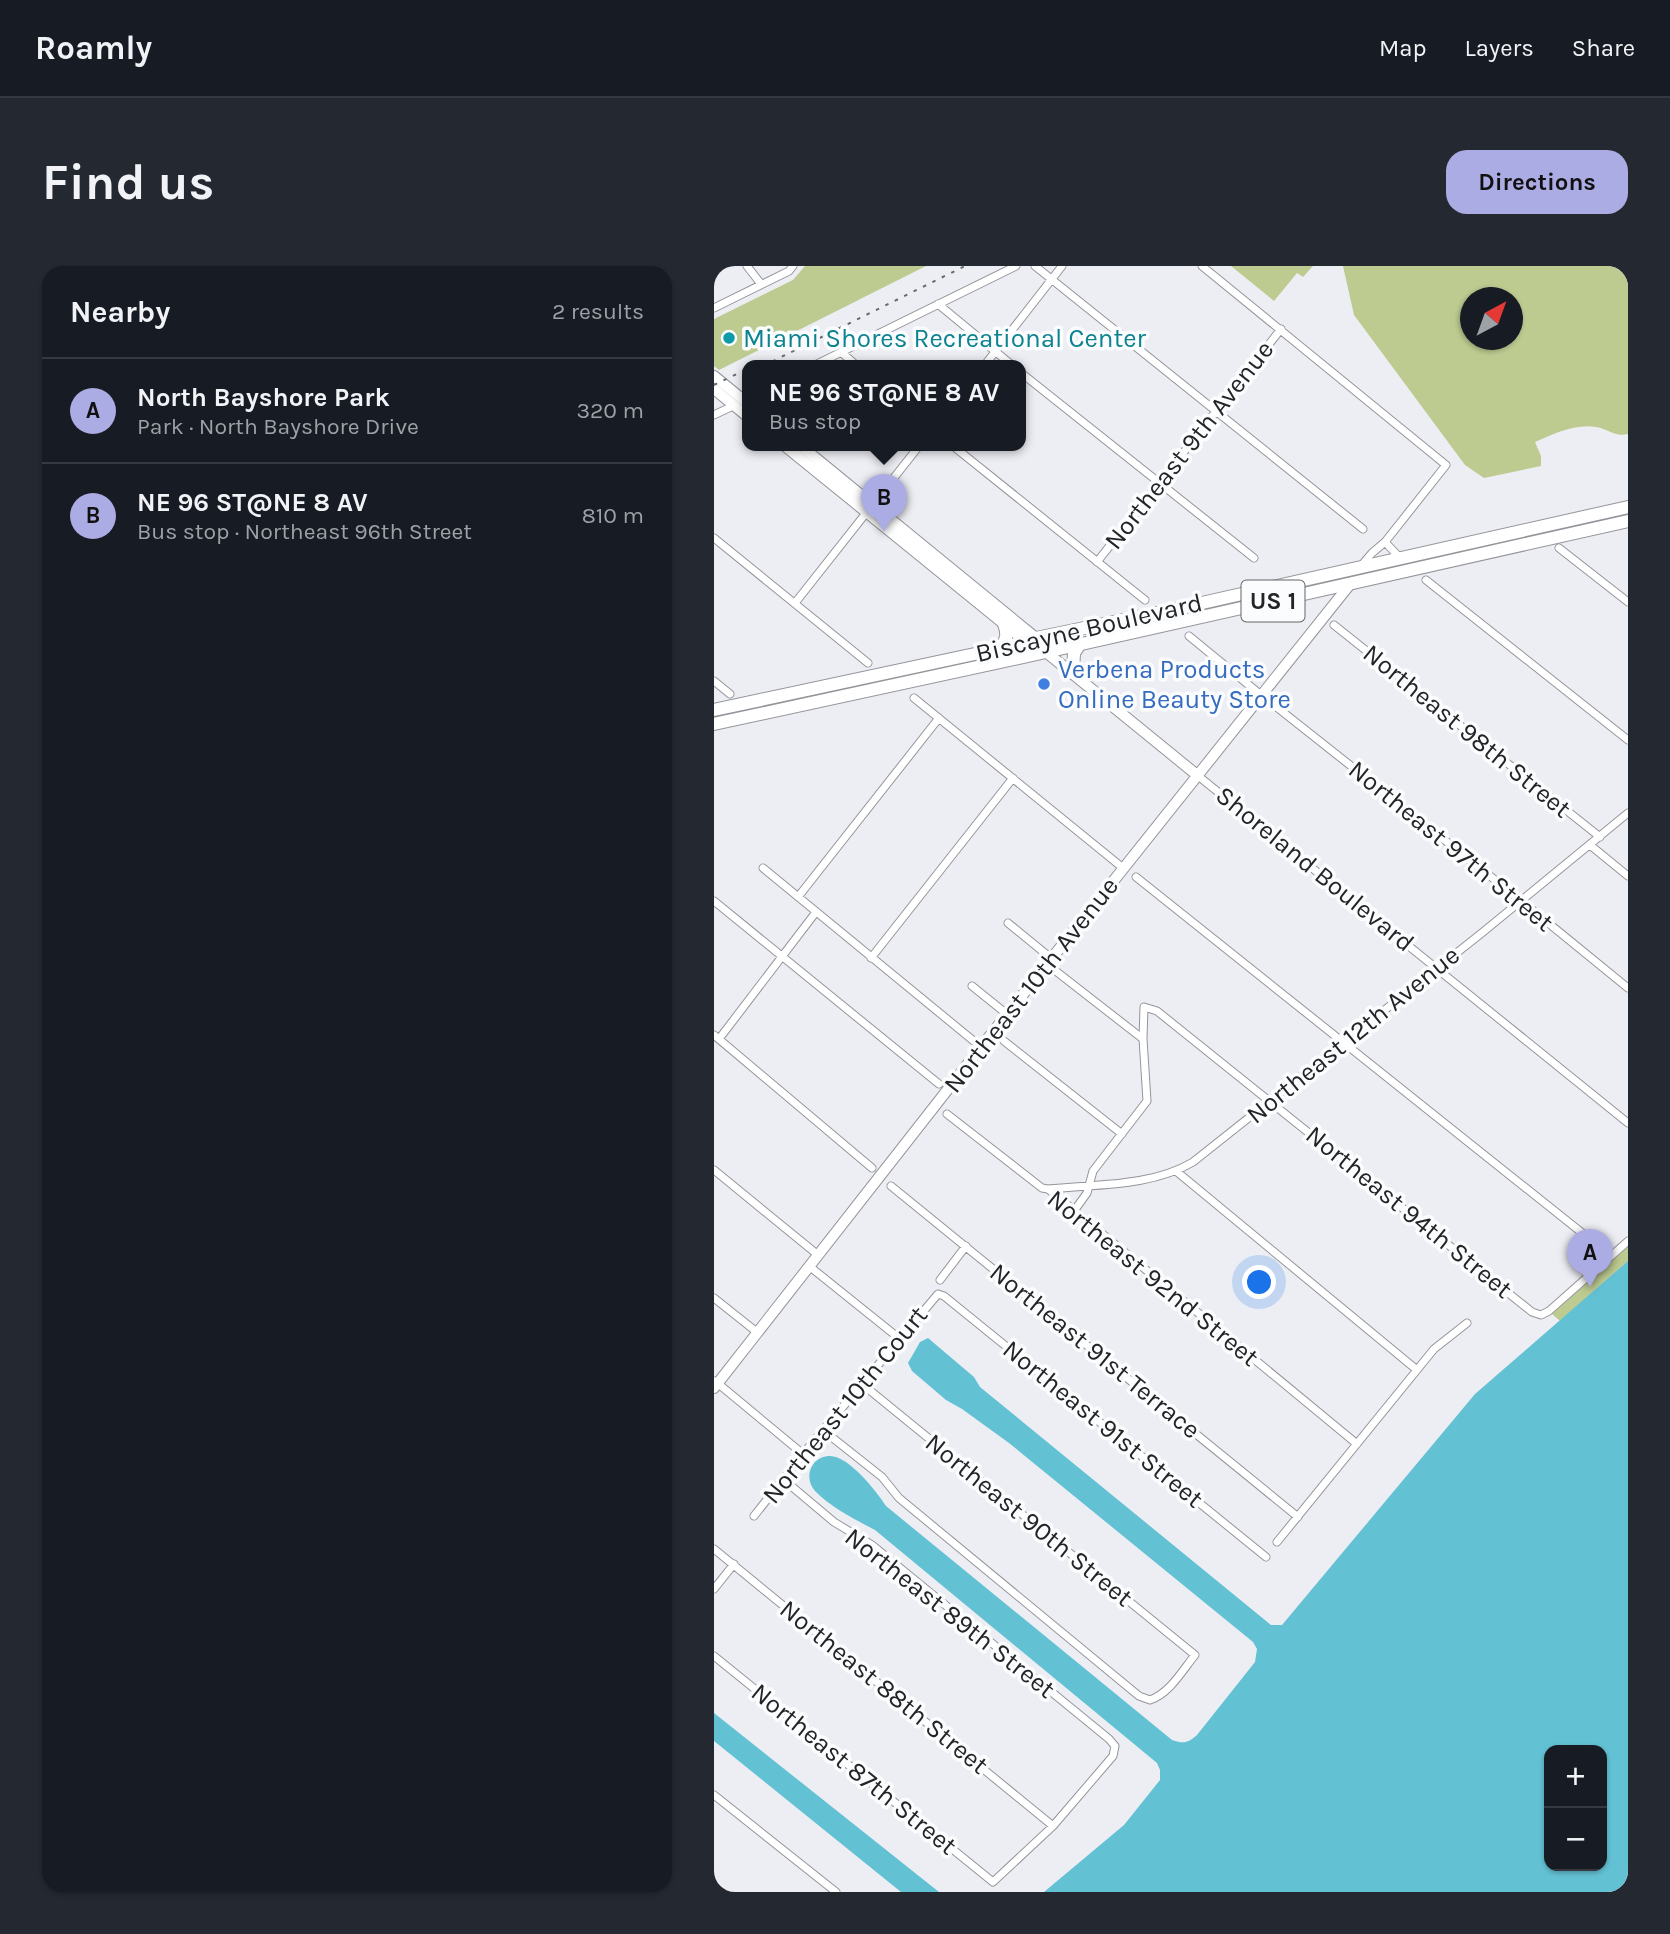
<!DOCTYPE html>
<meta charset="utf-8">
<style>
:root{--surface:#171b24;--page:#242831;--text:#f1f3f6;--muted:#9ea1a6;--line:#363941;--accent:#acace4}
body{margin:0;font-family:Karla,sans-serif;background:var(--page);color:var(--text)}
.controls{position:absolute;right:21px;bottom:21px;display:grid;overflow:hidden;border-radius:14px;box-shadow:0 2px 5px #0004}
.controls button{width:63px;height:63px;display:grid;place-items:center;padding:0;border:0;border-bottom:2px solid var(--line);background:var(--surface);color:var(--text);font:35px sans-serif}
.compass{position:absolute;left:746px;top:21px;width:63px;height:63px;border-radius:50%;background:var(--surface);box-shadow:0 2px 5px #0004;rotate:41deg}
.you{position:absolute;left:546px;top:1017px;width:24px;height:24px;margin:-18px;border:5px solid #fff;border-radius:50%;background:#1a73e8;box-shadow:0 0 0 10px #1a73e833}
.badge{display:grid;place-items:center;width:46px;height:46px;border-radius:50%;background:var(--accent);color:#111;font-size:23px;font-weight:700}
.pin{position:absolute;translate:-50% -58px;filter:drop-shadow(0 2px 4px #0008)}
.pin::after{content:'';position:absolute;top:37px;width:24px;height:21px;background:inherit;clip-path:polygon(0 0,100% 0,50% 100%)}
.popup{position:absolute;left:28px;top:94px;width:284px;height:91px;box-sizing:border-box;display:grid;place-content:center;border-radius:14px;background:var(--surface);filter:drop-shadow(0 2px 5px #0005);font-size:23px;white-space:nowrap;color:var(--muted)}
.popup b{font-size:26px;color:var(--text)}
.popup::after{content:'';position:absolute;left:50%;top:100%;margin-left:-14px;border:14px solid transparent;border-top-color:var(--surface)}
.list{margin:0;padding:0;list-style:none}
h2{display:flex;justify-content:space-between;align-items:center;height:91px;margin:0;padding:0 28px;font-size:30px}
h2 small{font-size:23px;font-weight:400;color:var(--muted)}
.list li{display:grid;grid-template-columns:46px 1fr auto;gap:21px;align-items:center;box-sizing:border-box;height:105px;padding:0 28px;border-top:2px solid var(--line)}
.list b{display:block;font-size:26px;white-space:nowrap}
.list p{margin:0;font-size:23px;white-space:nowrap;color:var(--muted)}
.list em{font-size:23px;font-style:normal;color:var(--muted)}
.map{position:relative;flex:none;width:914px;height:1626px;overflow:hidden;border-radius:21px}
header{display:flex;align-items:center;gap:42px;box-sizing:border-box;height:98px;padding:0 35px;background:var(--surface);border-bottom:2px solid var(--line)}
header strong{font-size:33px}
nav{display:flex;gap:38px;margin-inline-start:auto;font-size:24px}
.intro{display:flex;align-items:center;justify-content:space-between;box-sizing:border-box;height:168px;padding:0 42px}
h1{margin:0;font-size:49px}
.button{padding:18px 32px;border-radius:21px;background:var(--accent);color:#111;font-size:24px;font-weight:700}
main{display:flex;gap:42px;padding:0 42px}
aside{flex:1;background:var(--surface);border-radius:21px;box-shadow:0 2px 5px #0004}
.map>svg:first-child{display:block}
.green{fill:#bdca90;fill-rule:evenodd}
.water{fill:#63c1d4;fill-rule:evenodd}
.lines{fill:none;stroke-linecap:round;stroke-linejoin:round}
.street-casing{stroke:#94959b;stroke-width:9}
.secondary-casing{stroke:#94959b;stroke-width:12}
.primary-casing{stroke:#94959b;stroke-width:14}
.street{stroke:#fff;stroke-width:7}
.secondary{stroke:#fff;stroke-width:10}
.primary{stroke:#fff;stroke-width:12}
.rail{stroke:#68696c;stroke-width:2;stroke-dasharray:3.5 7;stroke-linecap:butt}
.culture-dot{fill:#0f9aa8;stroke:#fbfcfe;stroke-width:2.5}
.shop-dot{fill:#3f7fe0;stroke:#fbfcfe;stroke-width:2.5}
.labels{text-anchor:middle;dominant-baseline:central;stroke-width:7;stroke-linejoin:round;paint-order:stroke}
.shield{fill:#fbfcfe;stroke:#646567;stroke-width:2}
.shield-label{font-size:24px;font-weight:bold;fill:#232426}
.culture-label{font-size:26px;fill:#0d838f;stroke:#fbfcfe;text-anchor:start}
.street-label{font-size:26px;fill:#232426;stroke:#fbfcfe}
.shop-label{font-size:26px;fill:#366cbe;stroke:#fbfcfe;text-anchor:start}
</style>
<header>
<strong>Roamly</strong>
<nav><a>Map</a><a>Layers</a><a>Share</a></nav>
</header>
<div class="intro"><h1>Find us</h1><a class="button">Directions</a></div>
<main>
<aside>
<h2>Nearby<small>2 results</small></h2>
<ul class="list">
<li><span class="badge">A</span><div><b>North Bayshore Park</b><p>Park · North Bayshore Drive</p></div><em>320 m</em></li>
<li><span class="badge">B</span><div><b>NE 96 ST@NE 8 AV</b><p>Bus stop · Northeast 96th Street</p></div><em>810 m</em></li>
</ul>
</aside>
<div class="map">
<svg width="914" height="1626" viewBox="0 0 914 1626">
<rect width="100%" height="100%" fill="#edeef4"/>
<path class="green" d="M91 0H212L5 104 0 100V53L79 14Z
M517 0H599L589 11 583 7 560 35Z
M629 0H914V168C900 171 895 163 882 161 862 157 839 168 821 176L827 190V200L770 212 751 199 640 49ZM757 32H799V74H757Z
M914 981V995L846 1055 838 1048Z"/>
<path class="water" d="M914 995V1626H330L410 1559 446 1514V1504L443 1497 161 1264C140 1253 118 1242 101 1225 89 1212 97 1190 116 1190 135 1190 163 1226 172 1240L458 1474C470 1478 474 1477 483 1469L541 1396 543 1383 539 1376 295 1177 248 1143 232 1134 198 1105 194 1097 206 1076 214 1072 260 1111 266 1121 557 1359H568L761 1128ZM888 1484V1600H835V1484Z
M0 1447 225 1626H187L0 1475Z"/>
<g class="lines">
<g class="street-casing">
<path id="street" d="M33 0 47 18
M321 0 649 263
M488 0 732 199 671 276 658 287 647 300
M224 38 299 100
M0 42 75 5 79 0
M127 86 143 100
M99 100 302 0
M270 100 348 0
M306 106 540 292
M0 149 21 139
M239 180 431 334
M0 272 154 397
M671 276 686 292
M845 282 914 336
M383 296 567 63
M712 314 914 474
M81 337 205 180
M620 359 886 571
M475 370 547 429
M0 415 16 428
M200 432 409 602
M560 439 800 629 914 722
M483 509 914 857
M876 579 914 610
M49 602 267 781
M422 611 897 990
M84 631 225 452
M0 635 225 818
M294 657 338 693
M157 692 299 512
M343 706 429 773
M258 720 294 749
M0 769 158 902
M5 773 102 646
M290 775 408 868
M233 848 328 922 334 923 643 1178
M0 904 104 989
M462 905 703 1104
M177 920 584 1251
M334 923C381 918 437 921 479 896L769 666 914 547
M360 945 373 927 379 905 433 835 429 773 430 741 443 745 453 753 818 1046 827 1049 835 1045 914 975
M95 1000 186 1073
M226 1014 252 980
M0 1032 44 1067
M1 1115 89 1188
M110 1165 168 1211 185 1232 425 1430 436 1434C456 1427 468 1405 481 1389L148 1118
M40 1250 89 1188 224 1028 230 1030 552 1291
M563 1276 720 1083 753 1057
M0 1283 339 1560
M0 1323 20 1298
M0 1390 279 1616 339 1560 399 1490 401 1480 395 1473 158 1279 120 1256 70 1214
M0 1529 122 1626"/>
</g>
<g class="secondary-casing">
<path id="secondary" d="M0 110 33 137
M0 123 33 150
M71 180 311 375 332 386 483 509
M87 180 322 372 327 378
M0 1122 267 781 637 317"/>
</g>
<g class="primary-casing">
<path id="primary" d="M284 383C293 375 294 369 290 358
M359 407 360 387 366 378
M0 444 284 383 322 372 448 346 914 241
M0 458 332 386 914 255"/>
</g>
<use href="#street" class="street"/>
<use href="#secondary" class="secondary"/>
<use href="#primary" class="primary"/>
<path class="rail" d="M49 100 251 0
M0 119 33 103"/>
</g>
<circle class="culture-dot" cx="15" cy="72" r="7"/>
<circle class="shop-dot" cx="330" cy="418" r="7"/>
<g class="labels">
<rect class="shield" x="527.5" y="314.5" width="63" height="41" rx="5"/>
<g class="shield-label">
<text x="559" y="335">US 1</text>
</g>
<g class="culture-label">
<text x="29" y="72">Miami Shores Recreational Center</text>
</g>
<g class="street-label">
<text transform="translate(475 179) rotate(-52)">Northeast 9th Avenue</text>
<text transform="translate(375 362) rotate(-13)">Biscayne Boulevard</text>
<text transform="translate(753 465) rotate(39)">Northeast 98th Street</text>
<text transform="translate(737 580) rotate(39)">Northeast 97th Street</text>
<text transform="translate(601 603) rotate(39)">Shoreland Boulevard</text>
<text transform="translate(317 719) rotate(-52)">Northeast 10th Avenue</text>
<text transform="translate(639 769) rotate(-39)">Northeast 12th Avenue</text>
<text transform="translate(695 946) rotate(39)">Northeast 94th Street</text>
<text transform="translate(439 1012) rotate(39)">Northeast 92nd Street</text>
<text transform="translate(381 1085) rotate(39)">Northeast 91st Terrace</text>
<text transform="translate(131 1139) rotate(-51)">Northeast 10th Court</text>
<text transform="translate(389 1158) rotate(39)">Northeast 91st Street</text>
<text transform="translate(315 1254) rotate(39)">Northeast 90th Street</text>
<text transform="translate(236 1347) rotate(38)">Northeast 89th Street</text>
<text transform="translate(170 1421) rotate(39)">Northeast 88th Street</text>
<text transform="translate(140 1503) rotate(39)">Northeast 87th Street</text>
</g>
<g class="shop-label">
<text x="344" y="403">Verbena Products<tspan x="344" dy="30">Online Beauty Store</tspan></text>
</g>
</g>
</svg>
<div class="controls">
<button>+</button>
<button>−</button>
</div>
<svg class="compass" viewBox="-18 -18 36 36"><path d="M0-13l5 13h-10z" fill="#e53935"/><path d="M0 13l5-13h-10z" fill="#9ea1a6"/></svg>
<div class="you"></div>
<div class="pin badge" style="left:876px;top:1021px">A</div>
<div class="pin badge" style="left:170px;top:266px">B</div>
<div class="popup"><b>NE 96 ST@NE 8 AV</b>Bus stop</div>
</div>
</main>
